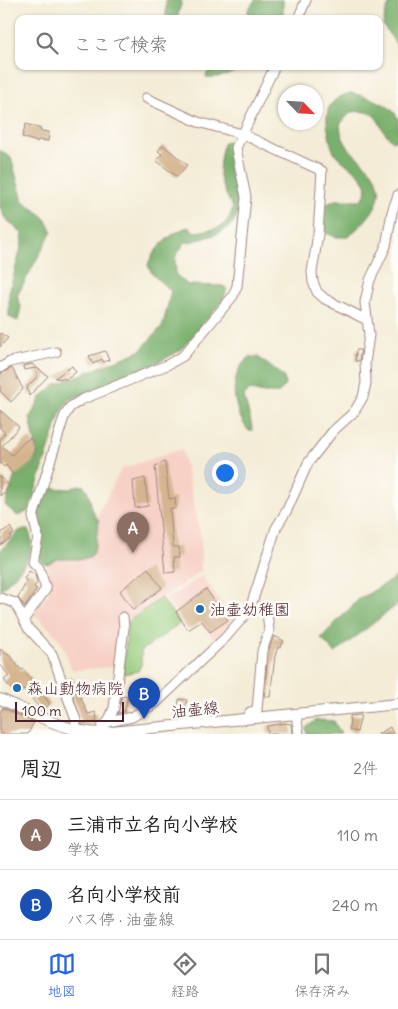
<!DOCTYPE html>
<html lang="ja">
<meta charset="utf-8">
<style>
:root{--surface:#fff;--page:#f2f2f2;--text:#202124;--muted:#757577;--line:#e0e0e0;--accent:#2563eb}
body{margin:0;font-family:Delius,"Klee One",sans-serif;background:var(--page);color:var(--text)}
.compass{position:absolute;left:278px;top:85px;width:45px;height:45px;border-radius:50%;background:var(--surface);box-shadow:0 1px 4px #0004;rotate:115deg}
.scale{position:absolute;left:15px;bottom:12px;width:109px;box-sizing:border-box;padding-left:5px;border:2px solid #4a1f2b;border-top:0;font-size:14px;line-height:18px;white-space:nowrap;color:#4a1f2b;-webkit-text-stroke:4px #fdfcf7;paint-order:stroke}
.you{position:absolute;left:224px;top:472px;width:18px;height:18px;margin:-12px;border:4px solid #fff;border-radius:50%;background:#1a73e8;box-shadow:0 0 0 8px #1a73e833}
.badge{display:grid;place-items:center;width:32px;height:32px;border-radius:50%;background:var(--accent);color:#fff;font-size:16px;font-weight:700}
.pin{position:absolute;translate:-50% -41px;filter:drop-shadow(0 1px 2px #0008)}
.pin::after{content:'';position:absolute;top:26px;width:18px;height:15px;background:inherit;clip-path:polygon(0 0,100% 0,50% 100%)}
.list{margin:0;padding:0;list-style:none}
h2{display:flex;justify-content:space-between;align-items:center;height:65px;margin:0;padding:0 20px;font-size:21px}
h2 small{font-size:16px;font-weight:400;color:var(--muted)}
.list li{display:grid;grid-template-columns:32px 1fr auto;gap:15px;align-items:center;box-sizing:border-box;height:70px;padding:0 20px;border-top:1px solid var(--line)}
.list b{display:block;font-size:19px;white-space:nowrap}
.list p{margin:0;font-size:16px;white-space:nowrap;color:var(--muted)}
.list em{font-size:16px;font-style:normal;color:var(--muted)}
.icon{flex:none;width:28px;height:28px;fill:none;stroke:currentColor;stroke-width:2;stroke-linecap:round;stroke-linejoin:round}
.map{position:relative;flex:none;width:398px;height:734px;overflow:hidden}
.search{position:absolute;background:var(--surface);box-shadow:0 1px 4px #0004;left:15px;right:15px;top:15px;height:55px;display:flex;align-items:center;gap:12px;box-sizing:border-box;padding:0 18px;border-radius:10px;color:var(--muted);font-size:19px}
.sheet{height:205px;background:var(--surface)}
nav{display:flex;justify-content:space-around;align-items:center;box-sizing:border-box;height:70px;border-top:1px solid var(--line);background:var(--surface);font-size:14px;color:var(--muted)}
nav a{display:grid;justify-items:center;gap:2px}
nav .on{color:var(--accent)}
.map>svg:first-child{display:block}
.built{fill:#f7d1c6}
.green{fill:#98cd7e;stroke:#717654}
.forest{fill:#7ab06d;stroke:#62684c}
.building{fill:#d5b58f}
.lines{fill:none;stroke-linecap:round;stroke-linejoin:round}
.minor-casing{stroke:#9f8680;stroke-width:11}
.major-casing{stroke:#9f8680;stroke-width:12}
.minor{stroke:#fff;stroke-width:9}
.major{stroke:#fff;stroke-width:10}
.poi-dot{fill:#1f6fb2;stroke:#fdfcf7;stroke-width:2}
.labels{text-anchor:middle;dominant-baseline:central;stroke-width:5;stroke-linejoin:round;paint-order:stroke}
.poi-label{font-size:16px;fill:#4a1f2b;stroke:#fdfcf7;text-anchor:start}
.street-label{font-size:16px;fill:#4a1f2b;stroke:#fdfcf7}
</style>
<div class="map">
<svg width="398" height="734" viewBox="0 0 398 734">
<rect width="100%" height="100%" fill="#fdfcf7"/>
<filter id="ink" filterUnits="userSpaceOnUse"><feTurbulence type="fractalNoise" baseFrequency=".02" numOctaves="2"/><feDisplacementMap in="SourceGraphic" scale="10" xChannelSelector="R" yChannelSelector="G"/><feConvolveMatrix kernelMatrix="1 2 1 2 8 2 1 2 1" color-interpolation-filters="sRGB"/></filter>
<filter id="wash" filterUnits="userSpaceOnUse"><feTurbulence type="fractalNoise" baseFrequency=".0096" numOctaves="4" result="noise"/><feDisplacementMap in="SourceGraphic" scale="20" xChannelSelector="R" yChannelSelector="G"/><feGaussianBlur stdDeviation="1.12" result="paint"/><feColorMatrix in="noise" values="0 0 0 0 0 0 0 0 0 0 0 0 0 0 0 0 0 1.4 0 .05"/><feComposite in="paint" operator="in"/></filter>
<g filter="url(#wash)">
<rect width="100%" height="100%" fill="#f4ecd6"/>
<path class="built" d="M182 449 201 537V571L128 622 125 613 119 619 122 633 116 667 72 670 61 641 38 617 33 615 49 593 48 561 83 545 121 469Z
M202 576 234 620 215 640 200 622 189 630 167 599Z"/>
<path class="green" d="M161 598 180 623 141 651V665L138 671 123 674 128 622Z"/>
<path class="forest" d="M166 0H182L177 19H166Z
M255 0H283V17L281 19H248V10Z
M391 0H398V47L383 25 385 14Z
M216 66H244C234 75 219 78 206 77L207 73Z
M351 93C364 96 395 104 398 120 398 126 398 134 398 140L393 141C374 126 384 108 351 112L340 124C341 146 355 154 369 168 394 196 368 219 348 237H336L326 233 323 223 327 204 335 200H360L365 195 367 186C359 170 349 168 337 156 332 151 330 141 329 134 324 112 327 99 351 93Z
M229 141C232 151 227 159 229 168 231 181 239 198 238 210 235 235 203 238 184 243L175 258 176 275 188 285 223 286 227 289 223 300 181 350 140 372 70 399 60 414 29 511 18 516 5 505 15 475 37 453 30 417 42 396 55 385 140 351 163 325 171 291 153 275 148 265C153 249 172 232 188 227L195 232C216 229 227 230 233 207 218 181 216 171 224 142Z
M0 150 11 158 23 201 44 217 52 231 17 296 21 306 18 321 9 317V293L21 248 23 234 5 218 0 207Z
M249 357H258L284 377 285 385 279 393H264L251 390 244 394C245 405 253 423 252 431H249C232 410 227 376 249 357Z
M78 485 84 486C93 496 87 507 99 521L94 552 91 556 84 559H58L47 564 41 562C38 553 42 547 42 538 43 516 31 511 48 488L71 489Z
M20 530H28C41 553 15 576 0 590V551Z
M398 576V604L335 653 321 638 358 600Z
M316 720 334 721 341 734H307L306 728Z"/>
<g id="blocks">
<path class="building" d="M26 124 41 129 40 131 49 132 48 141 38 140 37 142 22 137Z
M163 145 187 165 177 177 156 160 162 154 158 151Z
M0 333 8 338 0 347Z
M356 350H361L359 361H355Z
M105 351 109 360 103 362 102 359 93 364 89 356Z
M32 364 48 376 29 396 27 387 37 377 36 368 24 370 23 366Z
M72 366 76 372 70 377 66 379 55 378Z
M12 368 23 389 11 402 0 391V374Z
M0 410 19 427 2 446 12 455 23 443 30 438 38 452 34 454 36 457 32 460 33 462 14 476 6 465 4 467 0 463V439L5 433 0 428Z
M165 462 169 499 175 498 176 508 170 509 173 547H179L180 557H174L175 572 165 573 155 466Z
M0 476 10 486 0 496Z
M145 478 148 506 135 508 133 481Z
M10 527 14 534 10 536 11 538 0 545 2 532Z
M148 568 162 588 133 610 120 591Z
M29 571 35 575 37 583 34 587 37 589 25 607 18 598 27 581 24 579Z
M206 589 228 620 210 632 202 621 188 630 176 612Z
M274 636 284 641 280 648 278 647 275 656 270 697 264 696 268 652Z
M0 649 11 657 21 670 23 669 40 690 50 704 42 711 24 689 15 694 4 680 9 676 0 664Z
M72 677 88 714 96 712 97 722 82 724 68 679Z
M122 696 128 697 124 712 118 713Z
M179 699 187 700 185 710 178 709Z
M3 708 34 722 28 734H0V712Z
M361 715 357 732 349 730 350 716Z
M285 723 291 724 292 734H268L267 726Z
M390 727 393 734H378Z"/>
</g>
</g>
<g filter="url(#ink)">
<use href="#blocks" fill-opacity="0" stroke="#9f8680" stroke-width="1"/>
<g class="lines">
<g class="minor-casing">
<path id="minor" d="M298 19 306 0
M146 98 198 122 242 134 322 171 318 234 312 272 313 282 317 292 325 299 365 319
M0 368 10 362 56 352
M0 598 15 603 28 628 52 654 76 720V730
M24 619 46 589 39 568 33 562 38 537 33 517 64 417 70 407 81 400 167 365 183 356 233 296 237 286 246 197 236 148 275 66
M296 714 299 734
M245 719 250 712 257 710 262 651 269 631 267 612
M108 722 114 708 124 628 123 617
M101 734 102 727 108 722 132 717 156 703 226 637 250 609 276 528 287 510 308 463 333 431 354 412 363 397 366 383 365 363 369 335 365 302 370 280 386 246 392 212 398 195"/>
</g>
<g class="major-casing">
<path id="major" d="M0 699C32 713 65 732 101 733L398 704"/>
</g>
<use href="#minor" class="minor"/>
<use href="#major" class="major"/>
</g>
</g>
<g class="poi-dot">
<circle cx="200" cy="609" r="5"/>
<circle cx="17" cy="688" r="5"/>
</g>
<g class="labels">
<g class="poi-label">
<text x="210" y="609">油壷幼稚園</text>
<text x="27" y="688">森山動物病院</text>
</g>
<g class="street-label">
<text transform="translate(195 709) rotate(-6)">油壷線</text>
</g>
</g>
</svg>
<svg class="compass" viewBox="-18 -18 36 36"><path d="M0-13l5 13h-10z" fill="#e53935"/><path d="M0 13l5-13h-10z" fill="#757577"/></svg>
<div class="scale">100 m</div>
<div class="you"></div>
<div class="pin badge" style="left:133px;top:553px;background:#8d6e63">A</div>
<div class="pin badge" style="left:144px;top:719px;background:#1a4fb4">B</div>
<div class="search"><svg class="icon" aria-label="search" viewBox="0 0 24 24"><circle cx="10" cy="10" r="6"/><path d="M15 15l6 6"/></svg>ここで検索</div>
</div>
<section class="sheet">
<h2>周辺<small>2件</small></h2>
<ul class="list">
<li><span class="badge" style="background:#8d6e63">A</span><div><b>三浦市立名向小学校</b><p>学校</p></div><em>110 m</em></li>
<li><span class="badge" style="background:#1a4fb4">B</span><div><b>名向小学校前</b><p>バス停 · 油壷線</p></div><em>240 m</em></li>
</ul>
</section>
<nav>
<a class="on"><svg class="icon" aria-label="map" viewBox="0 0 24 24"><path d="M3 6l6-2 6 2 6-2v14l-6 2-6-2-6 2zM9 4v14M15 6v14"/></svg>地図</a>
<a><svg class="icon" aria-label="directions" viewBox="0 0 24 24"><path d="M12 3l9 9-9 9-9-9zM9 14v-3h6M13 9l2 2-2 2"/></svg>経路</a>
<a><svg class="icon" aria-label="saved" viewBox="0 0 24 24"><path d="M7 4h10v16l-5-4-5 4z"/></svg>保存済み</a>
</nav>
